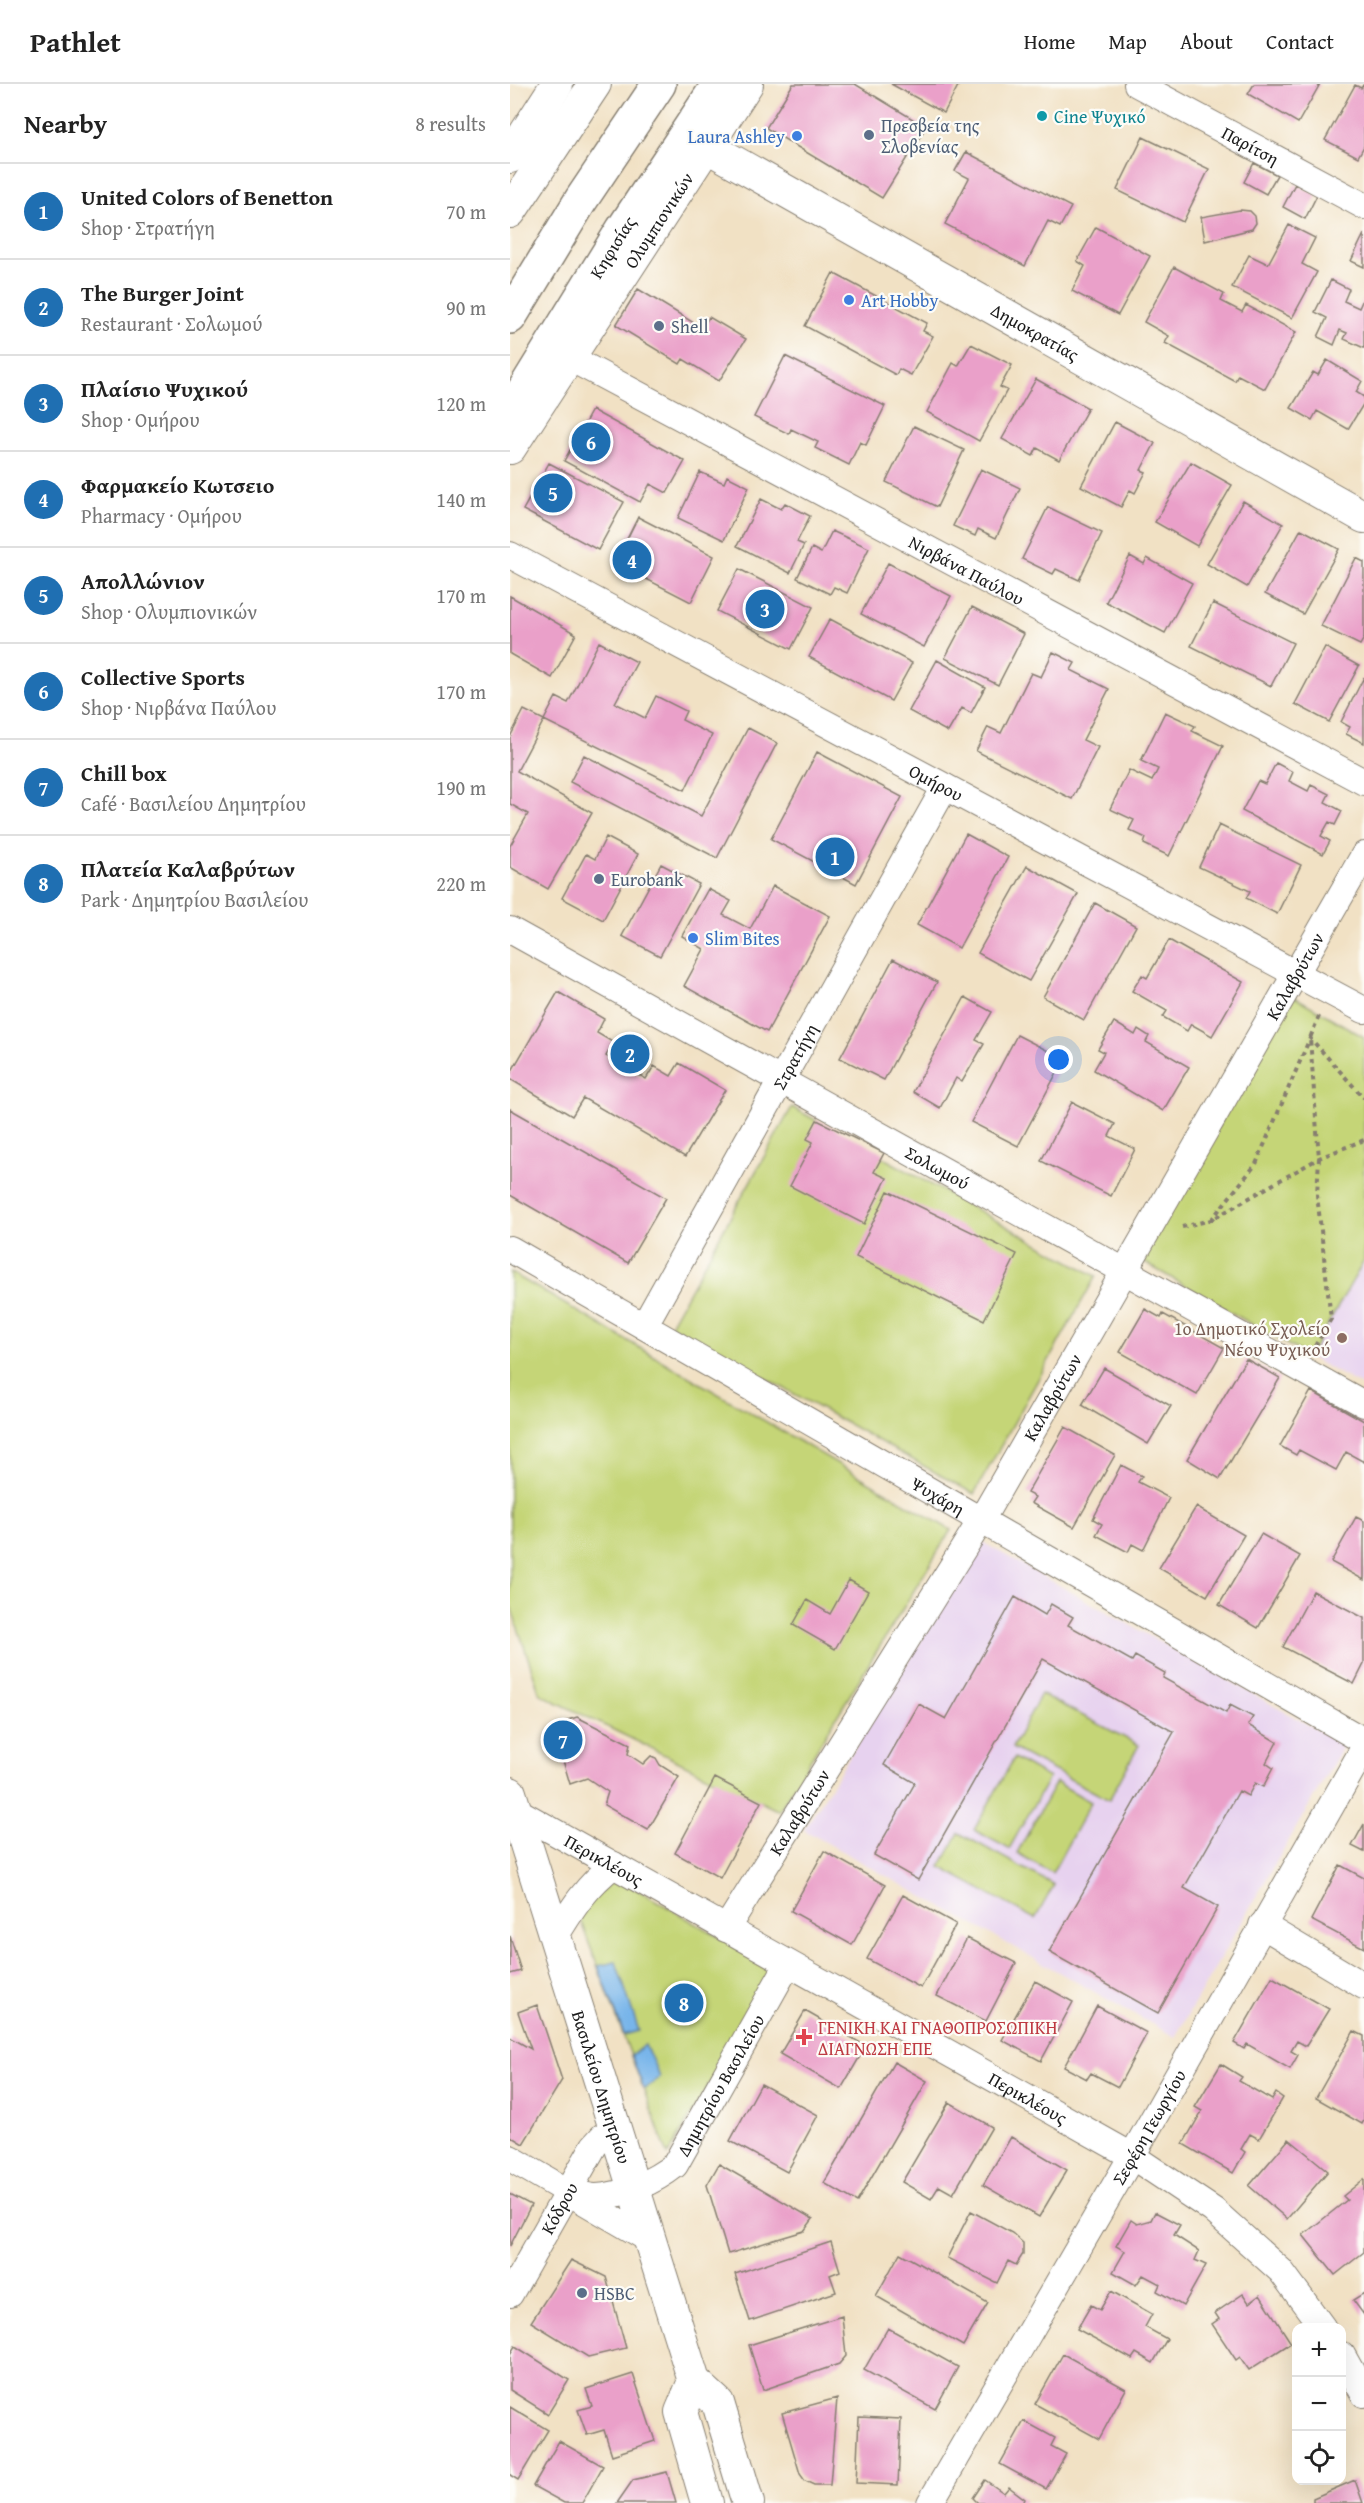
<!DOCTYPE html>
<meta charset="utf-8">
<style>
:root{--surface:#fff;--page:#f6f6f6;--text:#222;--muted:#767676;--line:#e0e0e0;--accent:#1f6fb2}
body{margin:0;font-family:"Gentium Book Plus",serif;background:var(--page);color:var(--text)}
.controls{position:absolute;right:18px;bottom:18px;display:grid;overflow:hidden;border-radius:12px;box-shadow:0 6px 24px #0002}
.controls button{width:54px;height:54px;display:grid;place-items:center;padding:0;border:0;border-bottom:2px solid var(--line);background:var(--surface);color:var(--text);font:30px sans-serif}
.you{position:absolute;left:549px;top:976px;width:21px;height:21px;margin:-15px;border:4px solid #fff;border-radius:50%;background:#1a73e8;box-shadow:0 0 0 9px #1a73e833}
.badge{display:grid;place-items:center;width:39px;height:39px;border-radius:50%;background:var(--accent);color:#fff;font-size:20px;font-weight:700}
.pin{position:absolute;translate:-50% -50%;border:3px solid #fff;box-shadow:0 2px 6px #0006}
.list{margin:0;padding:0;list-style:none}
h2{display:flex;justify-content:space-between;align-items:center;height:78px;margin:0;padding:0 24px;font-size:26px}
h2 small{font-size:20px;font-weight:400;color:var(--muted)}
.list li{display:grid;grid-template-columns:39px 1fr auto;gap:18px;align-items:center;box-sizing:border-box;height:96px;padding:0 24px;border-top:2px solid var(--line)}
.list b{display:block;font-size:22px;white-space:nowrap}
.list p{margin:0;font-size:20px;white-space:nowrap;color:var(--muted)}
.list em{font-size:20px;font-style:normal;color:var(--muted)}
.icon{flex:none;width:33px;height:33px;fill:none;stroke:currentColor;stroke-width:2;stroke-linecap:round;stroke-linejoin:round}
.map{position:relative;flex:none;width:854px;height:2419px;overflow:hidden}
header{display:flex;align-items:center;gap:36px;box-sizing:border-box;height:84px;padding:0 30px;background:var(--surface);border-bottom:2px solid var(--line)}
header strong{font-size:28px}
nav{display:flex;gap:33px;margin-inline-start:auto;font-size:21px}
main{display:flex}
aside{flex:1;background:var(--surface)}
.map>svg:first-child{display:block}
.built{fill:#e7d2ef}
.green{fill:#c5d577;stroke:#70784a;stroke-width:1.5}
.water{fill:#78b5ea;stroke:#4a6883;stroke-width:1.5}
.building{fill:#eaa0c9}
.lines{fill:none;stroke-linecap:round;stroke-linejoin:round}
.minor-casing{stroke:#867e70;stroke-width:28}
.tertiary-casing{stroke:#867e70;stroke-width:34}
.primary-casing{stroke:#867e70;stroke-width:36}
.path{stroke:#867e70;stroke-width:4;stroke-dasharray:4.5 4.5;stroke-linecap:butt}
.minor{stroke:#fff;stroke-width:26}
.tertiary{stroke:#fff;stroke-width:32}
.primary{stroke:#fff;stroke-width:33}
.culture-dot{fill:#0f9aa8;stroke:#fdfcf7;stroke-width:2}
.service-dot{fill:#5c6f8a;stroke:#fdfcf7;stroke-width:2}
.shop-dot{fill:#3f7fe0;stroke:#fdfcf7;stroke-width:2}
.education-dot{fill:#8d6e63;stroke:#fdfcf7;stroke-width:2}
.health-dot{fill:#e0444e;stroke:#fdfcf7;stroke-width:2}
.labels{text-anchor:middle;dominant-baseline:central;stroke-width:4.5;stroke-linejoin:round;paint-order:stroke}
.culture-label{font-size:18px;fill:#0d838f;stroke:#fdfcf7;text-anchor:start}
.service-label{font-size:18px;fill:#4e5e75;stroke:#fdfcf7;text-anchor:start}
.shop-label{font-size:18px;fill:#366cbe;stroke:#fdfcf7;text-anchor:start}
.street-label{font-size:18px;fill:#1c1c1c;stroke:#fdfcf7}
.education-label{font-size:18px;fill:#785e54;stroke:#fdfcf7;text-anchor:end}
.health-label{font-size:18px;fill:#be3a42;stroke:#fdfcf7;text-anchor:start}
</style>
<header>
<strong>Pathlet</strong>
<nav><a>Home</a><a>Map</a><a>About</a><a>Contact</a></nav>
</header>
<main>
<aside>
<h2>Nearby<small>8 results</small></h2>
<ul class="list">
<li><span class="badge">1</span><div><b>United Colors of Benetton</b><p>Shop · Στρατήγη</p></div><em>70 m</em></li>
<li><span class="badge">2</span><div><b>The Burger Joint</b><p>Restaurant · Σολωμού</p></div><em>90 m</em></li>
<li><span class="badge">3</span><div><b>Πλαίσιο Ψυχικού</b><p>Shop · Ομήρου</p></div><em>120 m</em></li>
<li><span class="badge">4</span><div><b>Φαρμακείο Κωτσειο</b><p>Pharmacy · Ομήρου</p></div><em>140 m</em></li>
<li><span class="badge">5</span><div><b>Απολλώνιον</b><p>Shop · Ολυμπιονικών</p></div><em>170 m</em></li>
<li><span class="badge">6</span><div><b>Collective Sports</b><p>Shop · Νιρβάνα Παύλου</p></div><em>170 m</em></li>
<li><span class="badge">7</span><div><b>Chill box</b><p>Café · Βασιλείου Δημητρίου</p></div><em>190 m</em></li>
<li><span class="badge">8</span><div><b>Πλατεία Καλαβρύτων</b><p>Park · Δημητρίου Βασιλείου</p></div><em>220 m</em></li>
</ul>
</aside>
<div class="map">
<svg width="854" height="2419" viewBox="0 0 854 2419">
<rect width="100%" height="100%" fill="#fdfcf7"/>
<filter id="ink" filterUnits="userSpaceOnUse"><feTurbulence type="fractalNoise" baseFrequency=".0167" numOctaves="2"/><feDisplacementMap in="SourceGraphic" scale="12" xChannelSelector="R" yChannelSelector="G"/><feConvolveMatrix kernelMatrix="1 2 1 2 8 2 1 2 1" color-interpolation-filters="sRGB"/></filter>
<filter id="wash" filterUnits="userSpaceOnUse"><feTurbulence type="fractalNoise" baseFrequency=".008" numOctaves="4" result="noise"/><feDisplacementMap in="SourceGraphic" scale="24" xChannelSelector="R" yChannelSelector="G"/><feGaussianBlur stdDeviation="1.35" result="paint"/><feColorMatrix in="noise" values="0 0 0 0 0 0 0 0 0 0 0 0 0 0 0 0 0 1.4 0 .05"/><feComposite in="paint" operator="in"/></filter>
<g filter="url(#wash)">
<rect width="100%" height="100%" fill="#f1e1c4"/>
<path class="built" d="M854 1177V1303L799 1273Z
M472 1458 834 1661 665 1953 294 1746Z"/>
<path class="green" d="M783 912 854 953V1177L799 1273 630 1176Z
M282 1023 586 1192 464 1410 160 1241Z
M0 1188 441 1446 269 1727 30 1610 0 1520Z
M531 1610 629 1661 599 1716 502 1664Z
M504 1674 539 1694 499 1765 464 1746Z
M546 1698 581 1718 542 1789 507 1769Z
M449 1749 544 1801 525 1835 430 1783Z
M102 1796 116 1799 266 1886 158 2071 68 1830Z"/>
<path class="water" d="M106 1878 129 1947 114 1951 88 1882Z
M135 1961 150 1993 134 2006 121 1971Z"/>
<g id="blocks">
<path class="building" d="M283 0H345L416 43 372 114 256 44Z
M381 0H449L434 29Z
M744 0H810L788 39 738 10Z
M854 0V62L848 73 815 56 845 1 851 4Z
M633 53 699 85 673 138 607 106Z
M456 68 561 123 550 143 538 137 515 182 435 140 459 94 445 87Z
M744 79 767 91 756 110 734 98Z
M785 100 807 111 795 135 773 123Z
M730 126 740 127 745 132 746 139 742 145 695 157 691 133Z
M779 141 805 154 792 180 807 188 782 234 722 203 739 171 758 180Z
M586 143 640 172 608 231 562 207 575 182 567 177Z
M854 150V183L841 177Z
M664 183 714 210 711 217 732 228 736 221 786 248 755 305 728 291 725 297 655 259 659 252 634 238Z
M323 189 417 239 413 247 423 252 401 291 389 285 386 291 295 242Z
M821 196 839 205 834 217 849 224 854 213V264L834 255 837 249 830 246 824 261 808 253 817 234 805 228Z
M128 205 192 244 199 233 236 255 209 297 173 275 170 280 106 241Z
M461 260 502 281 490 303 497 306 469 357 417 328 443 279 448 282Z
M275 272 375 322 356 361 350 358 339 381 305 364 308 358 281 345 279 350 244 333Z
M817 276 852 297 846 308 854 313V319L838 345 807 327 802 336 781 324 803 288 808 291Z
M526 295 578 324 549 376 527 364 523 372 492 355Z
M82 326 175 377 157 409 140 400 130 418 54 377Z
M605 338 645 359 631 386 636 388 625 409 620 406 611 423 571 402Z
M404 342 454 366 427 423 376 398Z
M681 378 722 401 687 462 645 438Z
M39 379 114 418 88 466 13 426Z
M471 385 510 404 486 454 468 445 465 452 443 442Z
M190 388 214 399 217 392 239 403 214 456 168 434Z
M251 415 271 425 275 419 300 432 287 458 294 461 280 489 227 462Z
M733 417 773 440 737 503 697 480Z
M538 423 592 449 569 496 546 485 543 490 512 475Z
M128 433 204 472 181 518 105 479Z
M791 445 829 465 793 530 755 510Z
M322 447 359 464 337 509 324 503 320 510 287 494 302 464 311 469Z
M620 472 634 480 637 474 682 499 655 549 596 518Z
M846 474 854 478V554L850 561 811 542Z
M378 479 441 512 414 563 351 530Z
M229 485 303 523 281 565 207 527Z
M0 512 66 550 42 594 0 570Z
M703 519 783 559 761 602 681 562Z
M462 523 514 550 488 601 435 574Z
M320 535 402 579 381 617 299 573Z
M89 558 127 578 105 619 135 634 146 612 176 627 172 636 202 651 175 706 34 636 7 687 82 729 38 805 0 783V762L18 730 0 720V653L14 626 34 636 46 613 58 619Z
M815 563 849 582 819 638 785 620Z
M543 568 565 579 561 586 599 605 573 656 588 663 562 715 466 667 478 643 491 649 521 589 531 593Z
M427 576 475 603 461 629 452 624 438 648 399 627Z
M854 593V659L836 650 840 643 831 638Z
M655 628 685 642 682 647 713 662 659 772 634 760 636 754 619 746 624 736 600 725 619 686 642 697 648 685 631 677Z
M238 644 267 659 207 774 60 698 74 671 191 732Z
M307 668 392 713 346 800 261 755Z
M766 679 783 688 779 697 798 707 801 701 819 710 815 718 832 727 825 741 819 738 811 752 820 757 813 770 732 727 748 697 755 700Z
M709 741 791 781 767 830 736 814 740 807 689 783Z
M456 750 498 773 449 864 407 841Z
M96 753 128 770 93 836 52 814 76 770 85 775Z
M151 780 189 800 150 872 112 852Z
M517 782 568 810 519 897 468 869Z
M263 802 320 832 257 948 174 902 194 865 172 852 198 805 221 817 213 831 240 845Z
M585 819 626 842 574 936 533 913Z
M659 856 733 898 702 952 681 940 677 947 653 933 657 927 622 907 632 891 637 894Z
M383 875 427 898 374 996 330 974Z
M48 908 94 935 87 949 104 959 96 972 136 995 144 982 161 992 169 979 215 1006 175 1073 73 1014 62 1032 0 995V990Z
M455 913 482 928 466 956 474 960 452 998 446 994 430 1024 403 1008Z
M604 938 625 951 628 945 639 952 636 958 679 983 653 1027 584 986 594 968 588 965Z
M507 951 554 975 508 1062 461 1038Z
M562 1018 605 1040 599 1052 625 1065 601 1112 531 1077Z
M0 1025 156 1114 118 1179 0 1111Z
M307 1036 374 1069 364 1088 377 1094 354 1140 280 1102 303 1058 297 1055Z
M378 1107 507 1170 474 1236 346 1173Z
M635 1225 651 1234 653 1230 714 1264 687 1311 610 1268Z
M736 1275 770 1294 710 1395 677 1375Z
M594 1284 661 1322 638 1360 572 1321Z
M801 1307 854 1337V1378L836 1368 826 1386 789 1366 786 1371 770 1362Z
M555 1343 605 1371 564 1443 521 1419 525 1413 517 1409Z
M611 1381 632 1392 628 1398 659 1414 633 1466 622 1460 618 1468 586 1451 592 1440 583 1435Z
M686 1423 734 1451 697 1512 649 1484Z
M846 1433 854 1437V1496L821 1478Z
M751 1450 790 1472 748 1544 709 1521Z
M339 1496 358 1507 325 1565 283 1541 297 1516 320 1530Z
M803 1507 854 1534V1580L844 1600 773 1563Z
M505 1513 535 1531 541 1520 563 1533 558 1541 622 1577 625 1572 655 1589 653 1594 716 1629 720 1621 743 1633 738 1641 767 1658 756 1679 763 1684 753 1703 745 1699 738 1712 729 1707 674 1804 708 1823 648 1929 539 1868 664 1648 533 1575 408 1796 364 1771 405 1699 374 1681 409 1620 436 1635Z
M67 1633 120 1660 118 1670 133 1680 141 1672 146 1674 150 1681 169 1693 138 1746 94 1721 98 1708 77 1694 60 1700 47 1656 54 1653 52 1643 58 1636Z
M205 1694 251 1718 210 1794 165 1769Z
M854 1740V1768L842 1762Z
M314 1767 375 1801 342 1861 281 1827Z
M830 1781 854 1794V1864L801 1836Z
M393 1811 446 1840 411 1904 357 1875Z
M0 1852 11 1887 0 1890Z
M457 1854 506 1879 476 1937 427 1912Z
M762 1893 819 1925 796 1962 787 1957 781 1967 788 1971 780 1985 737 1960 734 1965 724 1959Z
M525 1897 563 1918 531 1977 492 1956Z
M27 1921 52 1996 13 2060 0 2052V1953L21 1965 8 1928Z
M587 1922 637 1949 608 2003 581 1989 577 1995 554 1983Z
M295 1927 356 1962 331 2005 270 1970Z
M844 1947 854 1952V2036L852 2040 806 2014Z
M384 1978 417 1997 347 2118 314 2099Z
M711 1980 732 1993 729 1997 762 2016 766 2009 773 2014 749 2055 740 2050 731 2065 735 2068 723 2089 673 2060 692 2027 685 2023Z
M251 2000 308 2031 277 2088 220 2057Z
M439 2018 482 2043 443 2110 429 2102 421 2115 392 2098Z
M501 2053 557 2086 529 2133 473 2101Z
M779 2055 818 2087 777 2135 739 2102Z
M209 2080 303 2135 294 2147 218 2170 197 2101Z
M854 2095V2168L825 2191 793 2151 837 2116 833 2112Z
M0 2110 21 2121 0 2162Z
M461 2127 502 2149 513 2159V2170L506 2181 498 2177 487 2199 437 2174Z
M645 2128 670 2141 664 2151 689 2167 685 2176 696 2181 673 2222 647 2207 650 2200 633 2191 626 2201 603 2188 615 2167 606 2162 621 2136 627 2140 641 2136Z
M321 2158 330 2187 320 2191 326 2208 240 2237 225 2190Z
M390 2169 478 2219 453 2262 366 2212Z
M61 2176 96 2193 116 2264 78 2273 21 2238Z
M601 2207 642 2230 635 2243 657 2255 643 2279 626 2269 622 2275 567 2245 581 2221 590 2226Z
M854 2209V2231L843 2216Z
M733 2210 739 2219 750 2211 781 2259 739 2286 730 2273 726 2276 702 2240 709 2235 705 2229Z
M332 2232 336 2272 329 2280 253 2306 239 2261Z
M378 2244 448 2283 425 2325 354 2286Z
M5 2262 59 2296 38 2330 0 2306V2270Z
M553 2270 616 2305 589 2355 525 2320Z
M123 2290 145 2357 102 2371 94 2346 77 2351 68 2326 82 2322 76 2305Z
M327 2314 320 2401H304L295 2397 290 2390 272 2329Z
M0 2323 38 2346 8 2396 0 2391Z
M349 2333 391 2335 388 2401 346 2399Z
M514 2337 545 2354 541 2362 556 2370 536 2405 490 2380Z
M49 2357 93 2382 72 2419H54L23 2402Z
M157 2388 166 2419H107L123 2396Z
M475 2396 494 2409 499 2403 515 2415 513 2419H468L463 2414Z
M845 2396 853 2419H803V2414Z"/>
</g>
</g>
<g filter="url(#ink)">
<use href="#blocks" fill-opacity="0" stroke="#867e70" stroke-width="1.5"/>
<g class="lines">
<g class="minor-casing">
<g id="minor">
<path id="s1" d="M627 0 854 122"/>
<path id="s2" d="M58 273 854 698"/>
<path id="s3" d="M0 471 854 926"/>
<path id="s4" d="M0 846 854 1320"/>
<path id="s5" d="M0 1165 854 1657"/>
<path id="s6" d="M134 1242 435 703"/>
<path id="s7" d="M0 1723 622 2072 703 2126 771 2187 813 2244"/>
<path d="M752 1841 854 1902"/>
<path id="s8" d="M216 1845 470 1438 854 771"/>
<path d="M45 1853C62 1825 77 1801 104 1781"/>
<path d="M0 2074 140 2156"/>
<path id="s9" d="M58 2107C66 2109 77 2113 86 2113 112 2112 145 2097 165 2081L278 1880"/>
<path id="s10" d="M0 2210 84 2062 93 2052 105 2045"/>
<path d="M832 2271 854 2310"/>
<path id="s11" d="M420 2419 622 2072 854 1664"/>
</g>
</g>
<g class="tertiary-casing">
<g id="tertiary">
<path id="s12" d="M196 62 854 433"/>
<path d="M0 73 47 0"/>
<path d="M0 128 85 0"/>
<path id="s13" d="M0 364 237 0"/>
<path id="s14" d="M0 1709 184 2297 208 2319 238 2419"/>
<path d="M184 2297 171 2328 197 2419"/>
</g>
</g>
<g class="primary-casing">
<g id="primary">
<path d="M0 233 71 116 149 0"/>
<path id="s15" d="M0 329 113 145 209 0"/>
</g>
</g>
<path class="path" d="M701 1136 746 1080 800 954 854 1014
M672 1143 701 1136 809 1074 854 1056
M805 1262 821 1235 807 1111 809 1074 800 954 809 932"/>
<use href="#minor" class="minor"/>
<use href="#tertiary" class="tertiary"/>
<use href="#primary" class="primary"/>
</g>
</g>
<circle class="culture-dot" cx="532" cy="32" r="6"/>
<g class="service-dot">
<circle cx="359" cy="51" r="6"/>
<circle cx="149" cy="242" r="6"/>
<circle cx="89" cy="795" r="6"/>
<circle cx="72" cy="2209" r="6"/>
</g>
<g class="shop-dot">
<circle cx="287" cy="52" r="6"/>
<circle cx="339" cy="216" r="6"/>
<circle cx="183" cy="854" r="6"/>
</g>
<circle class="education-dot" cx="832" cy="1254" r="6"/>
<path class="health-dot" d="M291 1944h6v6h6v6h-6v6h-6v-6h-6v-6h6z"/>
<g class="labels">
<g class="culture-label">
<text x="544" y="32">Cine Ψυχικό</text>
</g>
<g class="service-label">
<text x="371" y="41">Πρεσβεία της<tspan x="371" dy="21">Σλοβενίας</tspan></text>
<text x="161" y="242">Shell</text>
<text x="101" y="795">Eurobank</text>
<text x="84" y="2209">HSBC</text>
</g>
<g class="shop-label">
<text x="275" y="52" text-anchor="end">Laura Ashley</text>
<text x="351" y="216">Art Hobby</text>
<text x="195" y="854">Slim Bites</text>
</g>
<g class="street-label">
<text stroke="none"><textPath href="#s1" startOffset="129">Παρίτση</textPath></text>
<text stroke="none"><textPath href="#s13" startOffset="272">Ολυμπιονικών</textPath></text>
<text stroke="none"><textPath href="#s15" startOffset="195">Κηφισίας</textPath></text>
<text stroke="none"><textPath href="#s12" startOffset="378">Δημοκρατίας</textPath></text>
<text stroke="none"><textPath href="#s2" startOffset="452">Νιρβάνα Παύλου</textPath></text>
<text stroke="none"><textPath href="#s3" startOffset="483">Ομήρου</textPath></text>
<text stroke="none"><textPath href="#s8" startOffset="1110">Καλαβρύτων</textPath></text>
<text stroke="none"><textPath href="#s6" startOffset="309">Στρατήγη</textPath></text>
<text stroke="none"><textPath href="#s4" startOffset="489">Σολωμού</textPath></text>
<text stroke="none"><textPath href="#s8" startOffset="624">Καλαβρύτων</textPath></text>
<text stroke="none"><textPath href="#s5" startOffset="494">Ψυχάρη</textPath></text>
<text stroke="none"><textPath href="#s8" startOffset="138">Καλαβρύτων</textPath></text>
<text stroke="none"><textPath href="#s7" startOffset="108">Περικλέους</textPath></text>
<text stroke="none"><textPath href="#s9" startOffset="207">Δημητρίου Βασιλείου</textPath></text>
<text stroke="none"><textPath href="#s14" startOffset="308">Βασιλείου Δημητρίου</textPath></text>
<text stroke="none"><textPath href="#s7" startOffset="594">Περικλέους</textPath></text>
<text stroke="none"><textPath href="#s11" startOffset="435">Σεφέρη Γεωργίου</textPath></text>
<text stroke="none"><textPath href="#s10" startOffset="99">Κόδρου</textPath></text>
</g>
<g class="education-label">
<text x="820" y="1244">1ο Δημοτικό Σχολείο<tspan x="820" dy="21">Νέου Ψυχικού</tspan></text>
</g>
<g class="health-label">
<text x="308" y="1943">ΓΕΝΙΚΗ ΚΑΙ ΓΝΑΘΟΠΡΟΣΩΠΙΚΗ<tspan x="308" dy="21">ΔΙΑΓΝΩΣΗ ΕΠΕ</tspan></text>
</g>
</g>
</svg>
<div class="controls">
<button>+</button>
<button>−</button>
<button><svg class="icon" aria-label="locate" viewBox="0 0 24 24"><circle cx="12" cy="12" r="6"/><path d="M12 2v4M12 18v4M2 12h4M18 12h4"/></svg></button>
</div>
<div class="you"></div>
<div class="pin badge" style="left:325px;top:773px">1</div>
<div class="pin badge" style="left:120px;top:970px">2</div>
<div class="pin badge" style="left:255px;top:525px">3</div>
<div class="pin badge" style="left:122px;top:476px">4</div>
<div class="pin badge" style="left:43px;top:409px">5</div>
<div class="pin badge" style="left:81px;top:358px">6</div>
<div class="pin badge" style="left:53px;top:1656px">7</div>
<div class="pin badge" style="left:174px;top:1919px">8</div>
</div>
</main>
